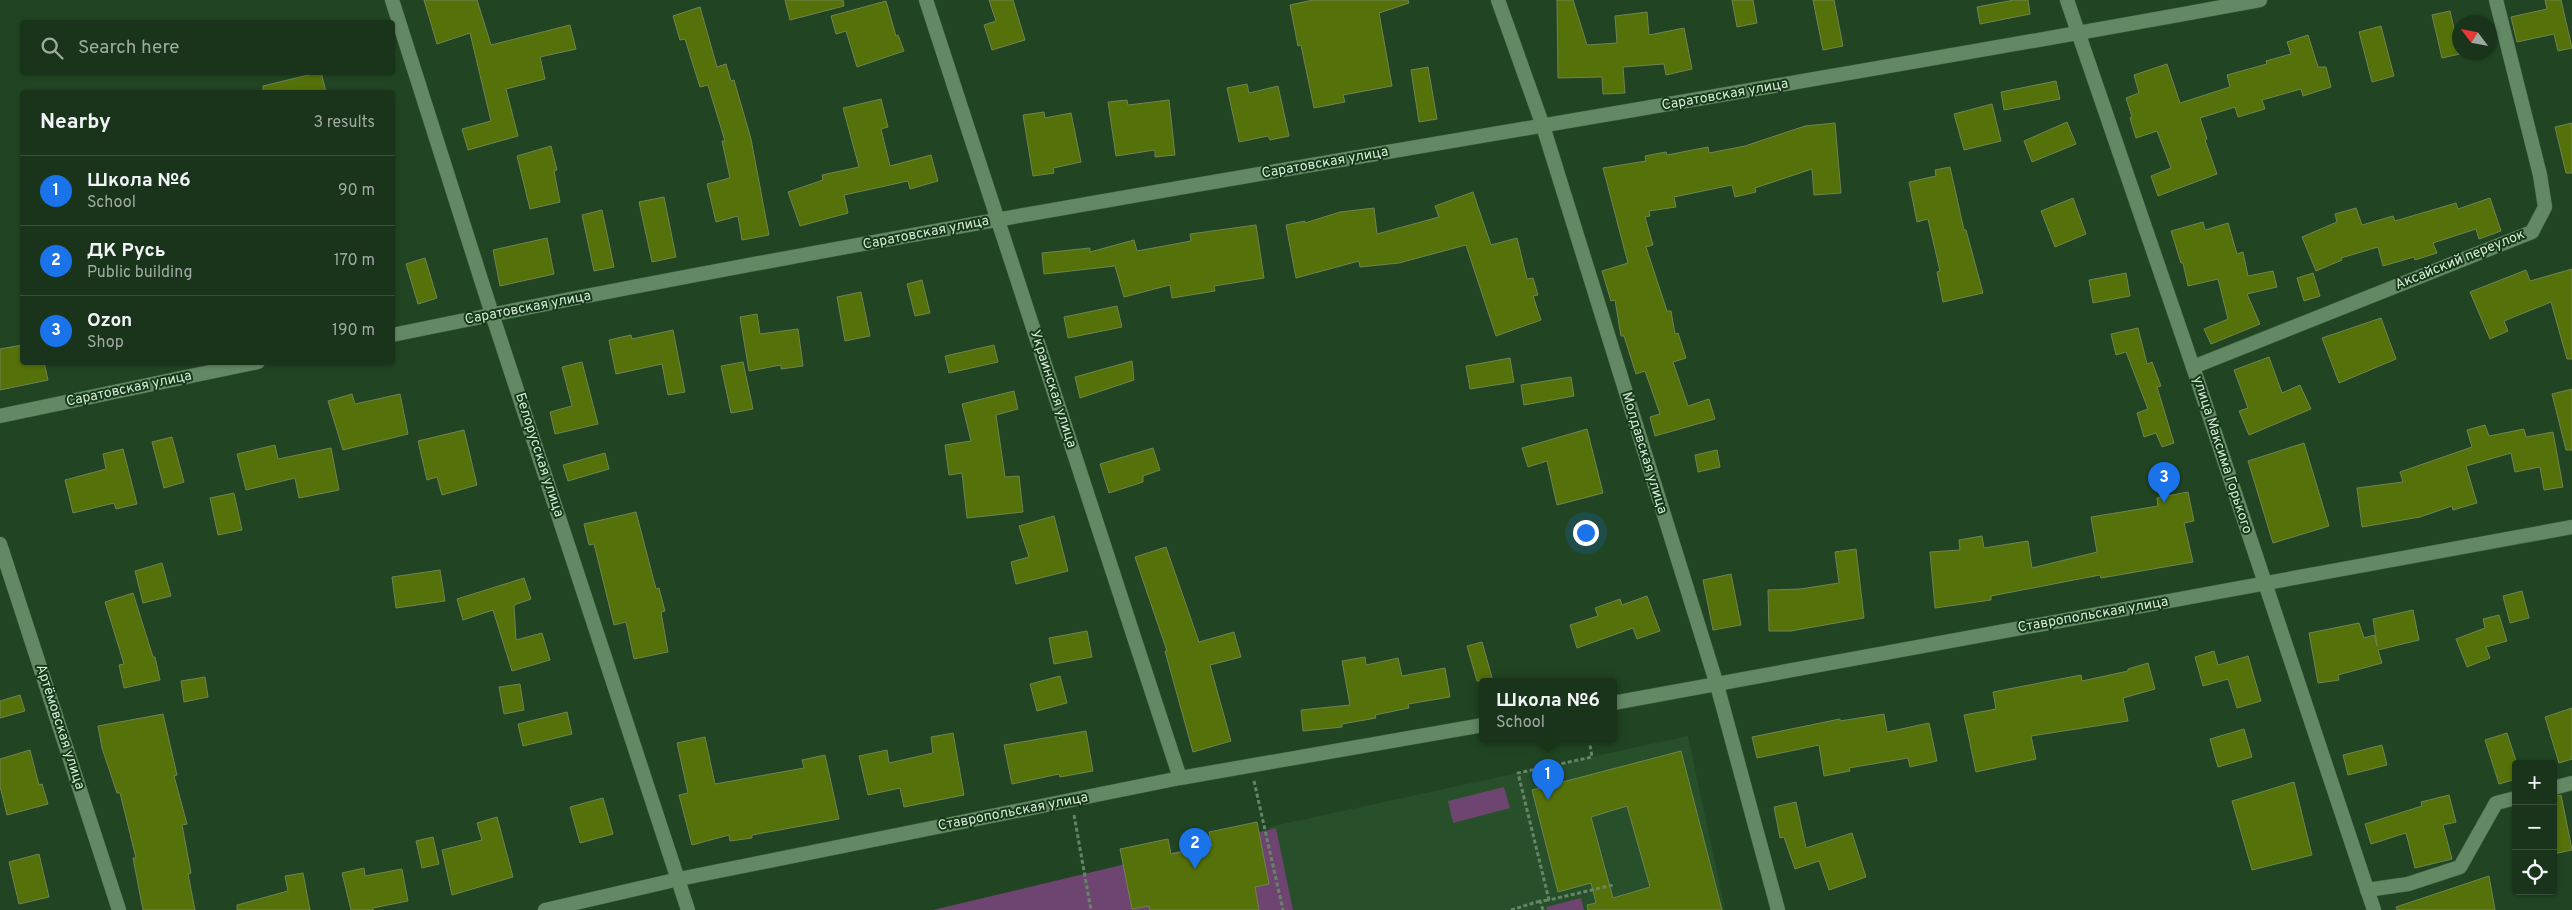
<!DOCTYPE html>
<meta charset="utf-8">
<style>
:root{--surface:#19341a;--page:#223c23;--text:#f1f3f6;--muted:#9faaa2;--line:#374f39;--accent:#1a73e8}
body{margin:0;font-family:Overpass,sans-serif;background:var(--page);color:var(--text)}
.controls{position:absolute;right:15px;bottom:15px;display:grid;overflow:hidden;border-radius:5px;box-shadow:0 1px 4px #0004}
.controls button{width:45px;height:45px;display:grid;place-items:center;padding:0;border:0;border-bottom:1px solid var(--line);background:var(--surface);color:var(--text);font:25px sans-serif}
.compass{position:absolute;left:2452px;top:15px;width:45px;height:45px;border-radius:50%;background:var(--surface);box-shadow:0 1px 4px #0004;rotate:302deg}
.you{position:absolute;left:1585px;top:532px;width:18px;height:18px;margin:-12px;border:4px solid #fff;border-radius:50%;background:#1a73e8;box-shadow:0 0 0 8px #1a73e833}
.badge{display:grid;place-items:center;width:32px;height:32px;border-radius:50%;background:var(--accent);color:#fff;font-size:16px;font-weight:700}
.pin{position:absolute;translate:-50% -41px;filter:drop-shadow(0 1px 2px #0008)}
.pin::after{content:'';position:absolute;top:26px;width:18px;height:15px;background:inherit;clip-path:polygon(0 0,100% 0,50% 100%)}
.popup{position:absolute;left:1479px;top:678px;width:138px;height:65px;box-sizing:border-box;display:grid;place-content:center;border-radius:5px;background:var(--surface);filter:drop-shadow(0 1px 4px #0005);font-size:16px;white-space:nowrap;color:var(--muted)}
.popup b{font-size:19px;color:var(--text)}
.popup::after{content:'';position:absolute;left:50%;top:100%;margin-left:-10px;border:10px solid transparent;border-top-color:var(--surface)}
.list{margin:0;padding:0;list-style:none}
h2{display:flex;justify-content:space-between;align-items:center;height:65px;margin:0;padding:0 20px;font-size:21px}
h2 small{font-size:16px;font-weight:400;color:var(--muted)}
.list li{display:grid;grid-template-columns:32px 1fr auto;gap:15px;align-items:center;box-sizing:border-box;height:70px;padding:0 20px;border-top:1px solid var(--line)}
.list b{display:block;font-size:19px;white-space:nowrap}
.list p{margin:0;font-size:16px;white-space:nowrap;color:var(--muted)}
.list em{font-size:16px;font-style:normal;color:var(--muted)}
.icon{flex:none;width:28px;height:28px;fill:none;stroke:currentColor;stroke-width:2;stroke-linecap:round;stroke-linejoin:round}
.map{position:relative;flex:none;width:2572px;height:910px;overflow:hidden}
.search{position:absolute;background:var(--surface);box-shadow:0 1px 4px #0004;left:20px;top:20px;width:375px;height:55px;display:flex;align-items:center;gap:12px;box-sizing:border-box;padding:0 18px;border-radius:5px;color:var(--muted);font-size:19px}
.panel{position:absolute;background:var(--surface);box-shadow:0 1px 4px #0004;left:20px;top:90px;width:375px;height:275px;border-radius:5px}
.map>svg:first-child{display:block}
.built{fill:#27502a}
.green{fill:#6e4570}
.building{fill:#55710a;stroke:#718253;fill-rule:evenodd}
.lines{fill:none;stroke-linecap:round;stroke-linejoin:round}
.minor-casing{stroke:#406043;stroke-width:15}
.secondary-casing{stroke:#406043;stroke-width:15}
.path{stroke:#668568;stroke-width:3;stroke-dasharray:4 2.5;stroke-linecap:butt}
.minor{stroke:#638964;stroke-width:14}
.secondary{stroke:#638964;stroke-width:14}
.labels{text-anchor:middle;dominant-baseline:central;stroke-width:4;stroke-linejoin:round;paint-order:stroke}
.street-label{font-size:14px;fill:#d5ead5;stroke:#163a19}
</style>
<div class="map">
<svg width="2572" height="910" viewBox="0 0 2572 910">
<rect width="100%" height="100%" fill="#214523"/>
<path class="built" d="M1688 736 1725 910H1287L1269 827Z"/>
<path class="green" d="M1504 787 1510 808 1453 823 1448 801Z
M1276 828 1293 910H933Z
M1581 898 1584 910H1547L1546 907Z"/>
<path class="building" d="M424 0H477L491 45 570 25 576 49 540 57 545 79 506 89 518 136 468 150 462 129 491 121 470 33 437 44Z
M785 0H843L844 6 790 20Z
M989 0H1013L1025 40 992 50 984 25 996 21Z
M1313 0H1408L1409 3 1379 13 1392 86 1343 95 1345 102 1314 108 1301 45 1298 46 1290 5Z
M1557 0H1573L1587 45 1617 43 1615 16 1647 12 1649 35 1684 28 1692 69 1666 75 1664 64 1623 67 1625 93 1603 94 1602 77 1558 78Z
M1732 0H1753L1757 23 1737 27Z
M1813 0H1834L1843 46 1823 50Z
M2014 0H2028L2030 14 1980 24 1977 7Z
M2545 0H2561L2572 48 2558 51 2554 34 2517 42 2511 17 2547 9Z
M886 1 896 36 898 35 904 51 857 67 846 31 836 34 831 16Z
M700 7 717 67 726 64 731 81 734 80 751 139 769 235 742 240 738 216 716 222 707 184 730 178 722 141H725L708 85 700 87 685 39 680 40 673 16Z
M2450 11 2460 54 2442 58 2432 15Z
M2381 26 2394 76 2372 82 2359 32Z
M2308 35 2318 67H2326L2331 87 2303 96 2301 89 2262 100 2265 109 2238 117 2235 107 2200 118 2207 139 2205 140 2217 174 2158 196 2151 176 2171 168 2157 131 2136 138 2130 118 2132 117 2126 98 2139 93 2134 75 2167 64 2180 103 2230 87 2227 75 2267 64 2266 61 2291 54 2287 42Z
M1428 67 1437 119 1419 122 1411 70Z
M321 72 326 92H263V86Z
M2056 81 2060 99 2004 110 2001 92Z
M1247 84 1249 93 1278 86 1289 136 1270 140 1268 136 1239 142 1227 88Z
M881 99 888 127 881 129 890 166 931 155 938 181 910 189 908 181 844 195 848 213 800 226 788 192 823 180 822 175 859 167 843 108Z
M1127 100 1128 105 1169 100 1175 155 1155 157V150L1116 156 1108 102Z
M1992 104 2001 141 1964 150 1954 114Z
M1044 112 1045 118 1071 113 1081 162 1053 168 1054 173 1033 176 1023 115Z
M2067 122 2076 144 2032 162 2024 141Z
M1835 123 1841 193 1814 195 1812 169 1755 188 1756 192 1735 197 1732 185 1674 197 1676 207 1649 211 1650 216 1645 217 1653 245 1646 247 1667 311H1671L1675 334 1678 333 1686 358 1673 362 1688 406 1709 399 1715 419 1655 436 1650 417 1660 414 1645 371 1636 374 1624 336H1621L1615 300 1611 301 1602 271 1628 263 1603 168 1646 161 1645 156 1666 152 1667 155 1708 147 1709 153 1745 146 1805 126Z
M2572 123V173H2566L2555 127Z
M551 146 557 170 554 171 560 202 530 209 517 156Z
M1950 167 1964 230H1966L1983 293 1943 302 1937 272 1940 271 1928 219 1917 222 1909 182 1936 176 1935 170Z
M1473 192 1491 245 1517 238 1527 279 1533 278 1538 295 1533 296 1541 320 1496 336 1466 245 1399 263 1360 267 1359 261 1296 278 1286 225 1305 221V223L1340 212 1374 208 1377 234 1439 217 1435 206Z
M664 197 676 257 652 262 639 202Z
M2073 198 2086 234 2055 247 2041 211Z
M2490 198 2501 231 2479 239 2476 229 2433 243 2437 253 2415 260 2414 257 2383 266 2378 247 2341 258 2342 260 2316 271 2302 237 2337 222 2335 214 2356 208 2362 225 2393 216 2395 221 2456 203 2458 209Z
M602 210 614 267 594 271 582 215Z
M2203 222 2205 230 2228 223 2237 254 2243 252 2248 276 2273 271 2277 287 2247 294 2260 324 2211 344 2204 329 2228 319 2218 279 2188 286 2183 263H2181L2171 231Z
M1256 225 1264 278 1214 286 1215 291 1172 298 1170 285 1124 297 1115 266 1044 274 1042 253 1090 248V252L1134 240 1137 251 1191 241 1190 234Z
M547 238 554 274 500 286 493 250Z
M425 258 437 298 418 304 406 264Z
M2572 269V359H2567L2551 302 2504 321 2508 331 2490 339 2470 292 2526 270 2530 281Z
M2126 273 2130 296 2093 303 2089 280Z
M2313 273 2320 296 2304 301 2297 278Z
M922 280 930 313 915 316 907 284Z
M861 292 870 336 845 341 837 297Z
M1117 306 1122 327 1068 338 1064 317Z
M757 314 760 334 798 329 803 366 781 369V365L749 371 740 317Z
M2381 318 2396 359 2339 383 2322 338Z
M2138 328 2147 364 2152 362 2161 386 2157 387 2174 443 2162 447 2156 433 2144 437 2137 413 2148 409 2126 352 2116 355 2111 334Z
M673 330 685 392 668 395 662 364 616 374 609 340 631 335 632 339Z
M22 345V362H44L48 380 0 390V349Z
M994 345 998 362 949 373 945 356Z
M2269 357 2282 393 2300 385 2311 409 2249 435 2239 411 2248 408 2234 370Z
M1510 358 1514 382 1470 389 1466 366Z
M1132 361 1134 380 1080 398 1075 377Z
M582 362 598 424 555 434 550 412 572 406 562 367Z
M743 362 753 409 731 413 721 366Z
M1571 377 1574 396 1524 405 1521 385Z
M2572 389V450H2566L2552 394Z
M1014 391 1018 409 996 415 1005 477 1019 476 1023 512 967 518 962 473 949 475 945 445 971 441 962 404Z
M352 394 355 404 400 394 408 434 343 450 328 401Z
M2485 425 2489 436 2524 429 2526 437 2553 432 2563 487 2544 490 2540 467 2515 472 2511 453 2466 466 2477 503 2453 510 2452 506 2420 517 2362 527 2357 488 2403 482 2400 472 2472 447 2467 430Z
M1587 429 1603 493 1557 505 1547 461 1528 467 1522 448Z
M464 430 477 485 442 495 437 477 427 480 418 441Z
M172 437 184 482 164 488 152 442Z
M2304 443 2329 526 2273 543 2248 461Z
M275 445 278 459 331 448 339 490 299 498 295 478 246 490 237 454Z
M1153 448 1160 470 1143 476V482L1109 493 1100 464Z
M123 449 137 504 116 509 114 503 73 513 65 480 106 469 103 454Z
M1717 450 1720 467 1698 472 1695 455Z
M605 453 609 469 568 481 563 465Z
M2188 492 2194 521 2184 523 2193 562 2101 578 2100 575 1991 596V600L1935 608 1930 552 1960 550 1959 540 1982 536 1984 548 2028 541 2032 568 2097 552 2091 517 2158 506 2157 498Z
M234 493 242 530 218 535 210 498Z
M636 512 656 589 659 588 665 611 661 612 668 652 634 659 626 622 614 625 594 544 589 545 584 524Z
M1054 516 1068 571 1016 584 1011 562 1029 557 1019 526Z
M1166 547 1199 642 1234 632 1241 657 1210 665 1231 741 1193 752 1165 651H1167L1135 557Z
M1856 549 1864 618 1791 631H1769L1768 590 1800 589 1839 583 1835 552Z
M162 563 171 596 143 603 135 571Z
M440 570 445 601 396 608 392 577Z
M1731 574 1741 625 1713 630 1703 580Z
M524 578 531 599 514 605 516 640 542 633 550 660 512 671 493 610 463 620 457 599Z
M2522 591 2529 618 2510 623 2503 596Z
M133 593 153 657H155L160 680 124 688 119 665 124 664 105 602Z
M1647 596 1660 631 1637 639 1633 628 1577 648 1570 625 1598 616 1595 608 1620 599 1622 605Z
M2413 610 2419 640 2378 650 2382 663 2338 675 2339 680 2318 683 2309 633 2359 623 2364 638 2374 635 2377 646 2373 619Z
M2499 615 2507 641 2486 647 2490 658 2467 667 2456 639 2485 628 2483 619Z
M1087 631 1092 657 1054 664 1049 638Z
M1482 642 1493 681H1477L1467 646Z
M2214 651 2218 665 2248 656 2261 701 2237 708 2228 679 2203 686 2195 657Z
M1365 657 1366 665 1398 658 1402 676 1445 668 1450 697 1408 704 1409 708 1375 715 1376 718 1342 724V727L1303 731 1301 710 1350 705 1342 661Z
M2148 663 2155 689 2123 698 2128 721 2031 736 2036 759 1976 772 1964 715 1996 709 1993 692 2081 675 2082 681 2128 671V669Z
M1060 676 1067 703 1037 711 1030 684Z
M205 677 208 697 184 702 181 681Z
M520 684 524 710 504 714 499 687Z
M20 695 25 711 0 718V701Z
M2572 708V759L2559 763 2545 717Z
M567 712 572 734 523 746 518 724Z
M163 714 177 775 174 776 187 824 182 825 191 873 188 874 195 910H143L133 858H136L120 793H117L102 748 98 726Z
M1884 714 1887 732 1929 723 1937 761 1910 767 1908 758 1849 768 1850 771 1824 776 1819 745 1757 758 1752 737 1840 719V721Z
M2244 729 2252 757 2218 767 2210 739Z
M1086 731 1093 771 1060 777 1059 774 1012 784 1004 745Z
M953 733 964 795 904 807 900 788 868 795 859 756 887 750 889 763 933 753 931 737Z
M2507 733 2516 761V779L2499 784 2485 740Z
M705 737 715 784 804 768 802 760 825 755 839 819 752 835V838L730 841 729 835 692 845 679 795 688 793 677 743Z
M2382 745 2387 765 2348 775 2343 755Z
M30 750 39 785 42 784 48 804 7 815 0 786V759Z
M1681 751 1722 910H1588L1587 905 1596 903 1591 883 1558 892 1532 790ZM1627 806 1650 887 1613 898 1591 817Z
M2294 782 2312 855 2252 870 2232 801Z
M2449 795 2456 822 2443 825 2452 859 2415 868 2406 833 2371 844 2365 824 2422 806 2421 802Z
M2561 795 2572 850 2553 854V797Z
M603 798 613 834 580 843 570 807Z
M1796 802 1806 848 1852 833 1866 877 1829 890 1819 861 1795 869 1784 837 1780 838 1774 807Z
M497 817 513 877 452 895 442 850 482 840 477 823Z
M1257 822 1269 884 1255 887 1259 910H1150L1149 906 1132 909 1120 849 1168 839 1171 854 1212 846 1209 832Z
M433 837 439 864 422 868 416 841Z
M39 854 49 897 19 904 9 862Z
M364 868 365 876 402 869 408 901 373 908V910H351L342 873Z
M303 873 310 910H237V905L288 891 285 876Z
M2489 876 2495 910H2397L2396 907Z"/>
<g class="lines">
<g class="minor-casing">
<path id="minor" d="M392 0 492 314 688 910
M926 0 1180 778
M1498 0 1543 126 1717 685 1778 910
M392 335C1012 207 1638 115 2260 0
M2193 367 2532 232 2545 207 2540 175 2496 0
M0 416 258 362
M0 544 119 910
M1613 703 2572 527
M2553 788 2572 783
M2367 890 2408 884 2460 867 2496 803 2516 798
M545 910 679 879 1180 778 1483 725"/>
</g>
<g class="secondary-casing">
<path id="secondary" d="M2067 0 2193 367 2374 910"/>
</g>
<path class="path" d="M1589 739 1592 757 1518 773 1549 900 1613 885
M1254 781 1283 910
M1074 815 1091 910
M1511 910 1540 901
M1543 910 1540 901 1549 900"/>
<use href="#minor" class="minor"/>
<use href="#secondary" class="secondary"/>
</g>
<g class="labels">
<g class="street-label">
<text transform="translate(1725 95) rotate(-10)">Саратовская улица</text>
<text transform="translate(1325 163) rotate(-10)">Саратовская улица</text>
<text transform="translate(926 233) rotate(-11)">Саратовская улица</text>
<text transform="translate(2460 260) rotate(-22)">Аксайский переулок</text>
<text transform="translate(528 308) rotate(-11)">Саратовская улица</text>
<text transform="translate(129 389) rotate(-12)">Саратовская улица</text>
<text transform="translate(1053 389) rotate(72)">Украинская улица</text>
<text transform="translate(1644 453) rotate(73)">Молдавская улица</text>
<text transform="translate(539 455) rotate(72)">Белорусская улица</text>
<text transform="translate(2222 455) rotate(72)">улица Максима Горького</text>
<text transform="translate(2093 615) rotate(-10)">Ставропольская улица</text>
<text transform="translate(60 727) rotate(72)">Артёмовская улица</text>
<text transform="translate(1013 812) rotate(-11)">Ставропольская улица</text>
</g>
</g>
</svg>
<div class="controls">
<button>+</button>
<button>−</button>
<button><svg class="icon" aria-label="locate" viewBox="0 0 24 24"><circle cx="12" cy="12" r="6"/><path d="M12 2v4M12 18v4M2 12h4M18 12h4"/></svg></button>
</div>
<svg class="compass" viewBox="-18 -18 36 36"><path d="M0-13l5 13h-10z" fill="#e53935"/><path d="M0 13l5-13h-10z" fill="#9faaa2"/></svg>
<div class="you"></div>
<div class="pin badge" style="left:1548px;top:800px">1</div>
<div class="popup"><b>Школа №6</b>School</div>
<div class="pin badge" style="left:1195px;top:869px">2</div>
<div class="pin badge" style="left:2164px;top:503px">3</div>
<div class="search"><svg class="icon" aria-label="search" viewBox="0 0 24 24"><circle cx="10" cy="10" r="6"/><path d="M15 15l6 6"/></svg>Search here</div>
<section class="panel">
<h2>Nearby<small>3 results</small></h2>
<ul class="list">
<li><span class="badge">1</span><div><b>Школа №6</b><p>School</p></div><em>90 m</em></li>
<li><span class="badge">2</span><div><b>ДК Русь</b><p>Public building</p></div><em>170 m</em></li>
<li><span class="badge">3</span><div><b>Ozon</b><p>Shop</p></div><em>190 m</em></li>
</ul>
</section>
</div>
